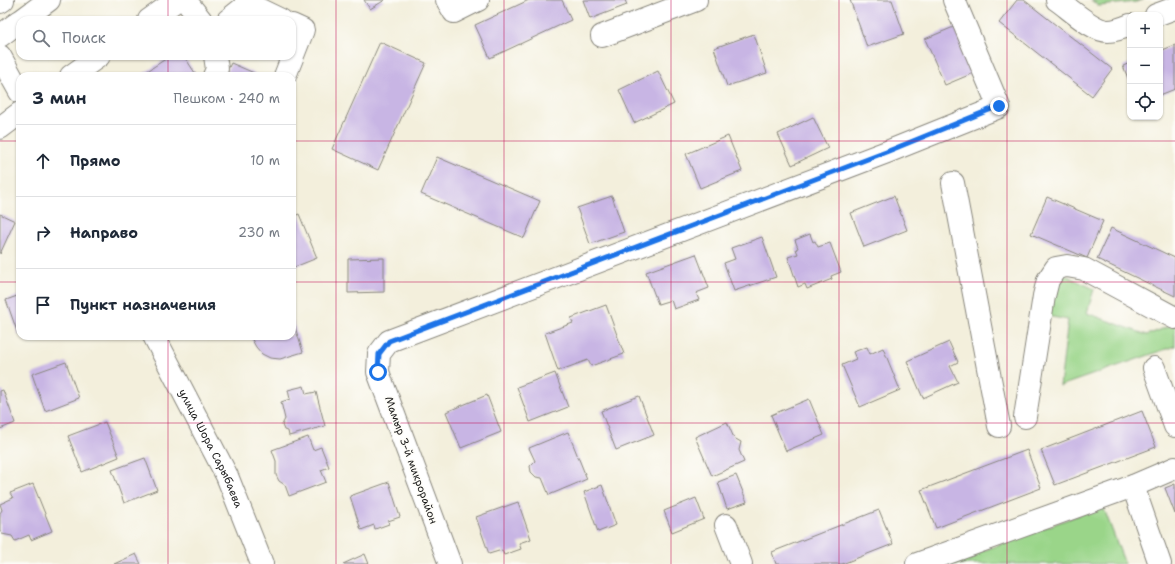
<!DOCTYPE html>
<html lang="ru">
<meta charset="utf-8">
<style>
:root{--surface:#fff;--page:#f2f2f3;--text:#1f2937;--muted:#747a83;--line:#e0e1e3}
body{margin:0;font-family:"Shantell Sans",sans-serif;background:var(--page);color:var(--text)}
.controls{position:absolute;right:12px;top:12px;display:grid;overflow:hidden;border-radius:8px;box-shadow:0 1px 3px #0004}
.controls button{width:36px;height:36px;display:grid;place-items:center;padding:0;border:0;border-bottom:1px solid var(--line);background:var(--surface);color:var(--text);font:20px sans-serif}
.stop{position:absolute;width:12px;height:12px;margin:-9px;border:3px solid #1a73e8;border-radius:50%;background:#fff}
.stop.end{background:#1a73e8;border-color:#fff;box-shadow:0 1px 4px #0008}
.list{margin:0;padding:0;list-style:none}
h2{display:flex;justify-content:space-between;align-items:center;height:52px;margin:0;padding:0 16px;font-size:17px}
h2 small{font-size:13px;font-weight:400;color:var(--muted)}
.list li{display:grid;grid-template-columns:26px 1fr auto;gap:12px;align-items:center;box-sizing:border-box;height:72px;padding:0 16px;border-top:1px solid var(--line)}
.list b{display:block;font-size:15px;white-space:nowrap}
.list em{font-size:13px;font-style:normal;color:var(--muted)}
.icon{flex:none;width:22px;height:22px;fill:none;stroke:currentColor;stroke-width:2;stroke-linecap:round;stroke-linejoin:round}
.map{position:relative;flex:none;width:1175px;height:564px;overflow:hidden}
.search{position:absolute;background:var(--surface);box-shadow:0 1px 3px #0004;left:16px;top:16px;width:280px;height:44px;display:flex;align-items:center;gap:10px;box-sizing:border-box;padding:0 14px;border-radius:12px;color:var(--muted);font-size:15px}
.panel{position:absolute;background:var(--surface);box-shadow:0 1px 3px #0004;left:16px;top:72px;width:280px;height:268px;border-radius:12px}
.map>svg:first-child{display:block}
.green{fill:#9ad589;stroke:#5b7852}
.building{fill:#c8b5e4}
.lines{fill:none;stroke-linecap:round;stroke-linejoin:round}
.minor-casing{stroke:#88867c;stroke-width:24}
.major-casing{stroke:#88867c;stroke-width:24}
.minor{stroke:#fff;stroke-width:22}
.major{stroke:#fff;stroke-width:22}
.route{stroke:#1a73e8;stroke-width:5}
.grid{fill:none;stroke:#c2185b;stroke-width:1;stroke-opacity:0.55}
.labels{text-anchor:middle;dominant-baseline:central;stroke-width:3;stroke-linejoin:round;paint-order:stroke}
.street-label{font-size:11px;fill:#1c1c1c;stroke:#fdfcf7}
</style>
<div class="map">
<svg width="1175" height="564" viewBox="0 0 1175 564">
<rect width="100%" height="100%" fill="#fdfcf7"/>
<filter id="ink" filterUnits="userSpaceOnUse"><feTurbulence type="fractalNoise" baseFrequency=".025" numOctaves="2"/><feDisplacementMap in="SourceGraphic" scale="8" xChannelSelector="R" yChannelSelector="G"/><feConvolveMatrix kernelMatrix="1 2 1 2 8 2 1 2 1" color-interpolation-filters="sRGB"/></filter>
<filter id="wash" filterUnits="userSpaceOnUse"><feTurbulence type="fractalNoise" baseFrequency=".012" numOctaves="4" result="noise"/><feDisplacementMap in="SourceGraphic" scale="16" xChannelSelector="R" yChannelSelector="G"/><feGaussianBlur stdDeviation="0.9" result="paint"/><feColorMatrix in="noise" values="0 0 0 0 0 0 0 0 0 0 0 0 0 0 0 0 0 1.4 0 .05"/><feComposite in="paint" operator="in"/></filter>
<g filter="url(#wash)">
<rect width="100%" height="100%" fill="#f3efdc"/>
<path class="green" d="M1091 0H1143L1136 2 1099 6Z
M1063 274 1094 289 1087 313 1147 335 1175 324V346L1060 386 1068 320 1047 316Z
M1103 506 1125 564H947Z"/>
<g id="blocks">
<path class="building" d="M364 0H385L370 9Z
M529 0H562L571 20 490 58 475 25Z
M583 0H625L627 5 590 19Z
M850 0H892L904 34 867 47Z
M1017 0H1024L1112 69 1092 96 999 23Z
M956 26 976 72 945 85 925 39Z
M754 34 767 73 727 86 714 48Z
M380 42 426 63 378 170 332 149Z
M1175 45V89L1160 95V51Z
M170 56H184L197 76H140Z
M231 63 261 76H225Z
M1130 63V83L1123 66Z
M658 71 674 104 634 123 619 90Z
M813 117 828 148 792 165 778 134Z
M728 136 742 171 700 188 686 154Z
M437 157 540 201 524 238 421 194Z
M612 196 624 232 590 244 577 208Z
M894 196 907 230 864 247 851 213Z
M1047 197 1103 221 1087 258 1031 234Z
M0 214 15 221 0 254Z
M299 214 317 258 292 268V217Z
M1111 228 1175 258V296L1097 259Z
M810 234 813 242 815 241 818 247 830 243 841 272 831 276 832 279 807 289 805 284 798 287 788 257 798 254 796 249 798 248 795 240Z
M762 237 776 277 734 291 724 263 735 259 731 248Z
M696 254 709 288 696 293 699 300 674 309 671 300 658 304 646 272Z
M384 258V292L348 293V259Z
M20 295V334H18L6 300Z
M606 305 624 354 591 366 588 360 558 371 545 333 573 323 571 318Z
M292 318 303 352 280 359 270 358 262 354 256 347 250 336H292Z
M949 342 958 362 950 366 958 382 923 398 907 361Z
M867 347 870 354 883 348 900 390 860 407 842 365 856 359 853 352Z
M66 362 79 398 45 411 32 374Z
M555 373 568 407 530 422 517 387Z
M304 386 306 394 316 392 325 426 289 436 288 431 284 430 282 425 285 419 281 402 290 399 288 390Z
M3 390 15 423 0 429V391Z
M487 395 501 432 461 448 446 412Z
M639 396 654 435 616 450 601 411Z
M809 399 824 435 786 451 771 415Z
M1142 411 1156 447 1055 485 1041 450Z
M105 422 119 457 82 472 68 436Z
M727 422 734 438 741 442 739 450 744 462 712 476 695 437Z
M568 432 587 479 549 495 542 478 536 477 531 472 530 466 535 461 529 448Z
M308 437 313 450 321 447 329 467 321 470 326 482 289 496 285 485 279 481 276 475V461L272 450Z
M1027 450 1041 488 936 528 921 490Z
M145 458 157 490 124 503 112 470Z
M736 475 747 502 727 509 718 482Z
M389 482 400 517 388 521 389 524 375 529 374 525 361 530 350 496Z
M33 484 52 531 31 540 29 535 15 541 12 536 2 534 0 531V513L2 510 0 504 13 498 10 493Z
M1175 484V514L1165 488Z
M602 485 616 525 598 532 584 492Z
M696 498 704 519 672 532 664 511Z
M518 502 531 539 519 543 521 549 504 555 502 550 489 554 476 517Z
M879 510 893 544 842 564H776L772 552Z
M136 554 141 564H114Z
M365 554 369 564H343Z"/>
</g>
</g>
<g filter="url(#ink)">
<use href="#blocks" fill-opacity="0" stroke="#88867c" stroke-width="1"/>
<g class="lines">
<g class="minor-casing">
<g id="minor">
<path d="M185 0 201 20"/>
<path d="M447 0 454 12 478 0"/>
<path d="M1057 0C1070 9 1093 31 1108 31 1116 31 1123 28 1130 25"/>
<path d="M248 4 281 20"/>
<path d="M1156 15 1175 8"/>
<path d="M149 20 177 0"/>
<path d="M228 20 248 4 246 0"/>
<path d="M602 36 696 0"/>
<path d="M0 56 20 92"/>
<path d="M71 76 99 56"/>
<path d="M214 76 217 69 215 56"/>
<path d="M285 76 303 30 292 25"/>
<path d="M0 128 20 113"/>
<path d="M953 183 999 426"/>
<path id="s1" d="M154 336 227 476 262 564"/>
<path d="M1154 368 1175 426"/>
<path d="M1025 417 1044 296 1048 280 1056 268 1067 266 1084 269 1175 318"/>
<path d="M1133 486 1175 468"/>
<path d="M726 525 741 564"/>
<path d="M450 564 378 372 379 354 389 341 887 152 999 107 954 0"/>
<path d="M917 564 1133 486 1160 564"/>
</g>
</g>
<g class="major-casing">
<path id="major" d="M0 2 3 0
M22 20 49 0
M0 36 20 21"/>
</g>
<use href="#minor" class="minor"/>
<use href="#major" class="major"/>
</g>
</g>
<g class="lines" filter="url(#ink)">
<path class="route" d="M378 372 379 354 389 341 886 152 999 106"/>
</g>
<path class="grid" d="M168 0V20M336 0V564M504 0V564M671 0V564M839 0V564M1007 0V564M168 56V76M0 141H20M292 141H1175M0 282H20M292 282H1175M168 336V564M0 423H1175"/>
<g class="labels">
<g class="street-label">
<text stroke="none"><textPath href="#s1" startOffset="126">улица Шора Сарыбаева</textPath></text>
<text transform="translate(411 460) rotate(70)">Мамыр 3-й микрорайон</text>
</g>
</g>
</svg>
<div class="controls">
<button>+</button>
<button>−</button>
<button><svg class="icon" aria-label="locate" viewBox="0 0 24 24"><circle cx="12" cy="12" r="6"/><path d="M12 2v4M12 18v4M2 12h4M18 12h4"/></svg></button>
</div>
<div class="stop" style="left:378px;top:372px"></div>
<div class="stop end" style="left:999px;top:106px"></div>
<div class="search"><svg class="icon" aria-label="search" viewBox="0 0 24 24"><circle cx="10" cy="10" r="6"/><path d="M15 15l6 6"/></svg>Поиск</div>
<section class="panel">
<h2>3 мин<small>Пешком · 240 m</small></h2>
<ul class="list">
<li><svg class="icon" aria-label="ahead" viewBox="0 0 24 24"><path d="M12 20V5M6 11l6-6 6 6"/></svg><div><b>Прямо</b></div><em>10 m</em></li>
<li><svg class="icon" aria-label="right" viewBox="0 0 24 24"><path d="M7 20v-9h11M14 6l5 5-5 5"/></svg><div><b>Направо</b></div><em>230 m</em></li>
<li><svg class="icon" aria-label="arrive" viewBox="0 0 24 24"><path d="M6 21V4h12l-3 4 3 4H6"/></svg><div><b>Пункт назначения</b></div></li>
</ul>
</section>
</div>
